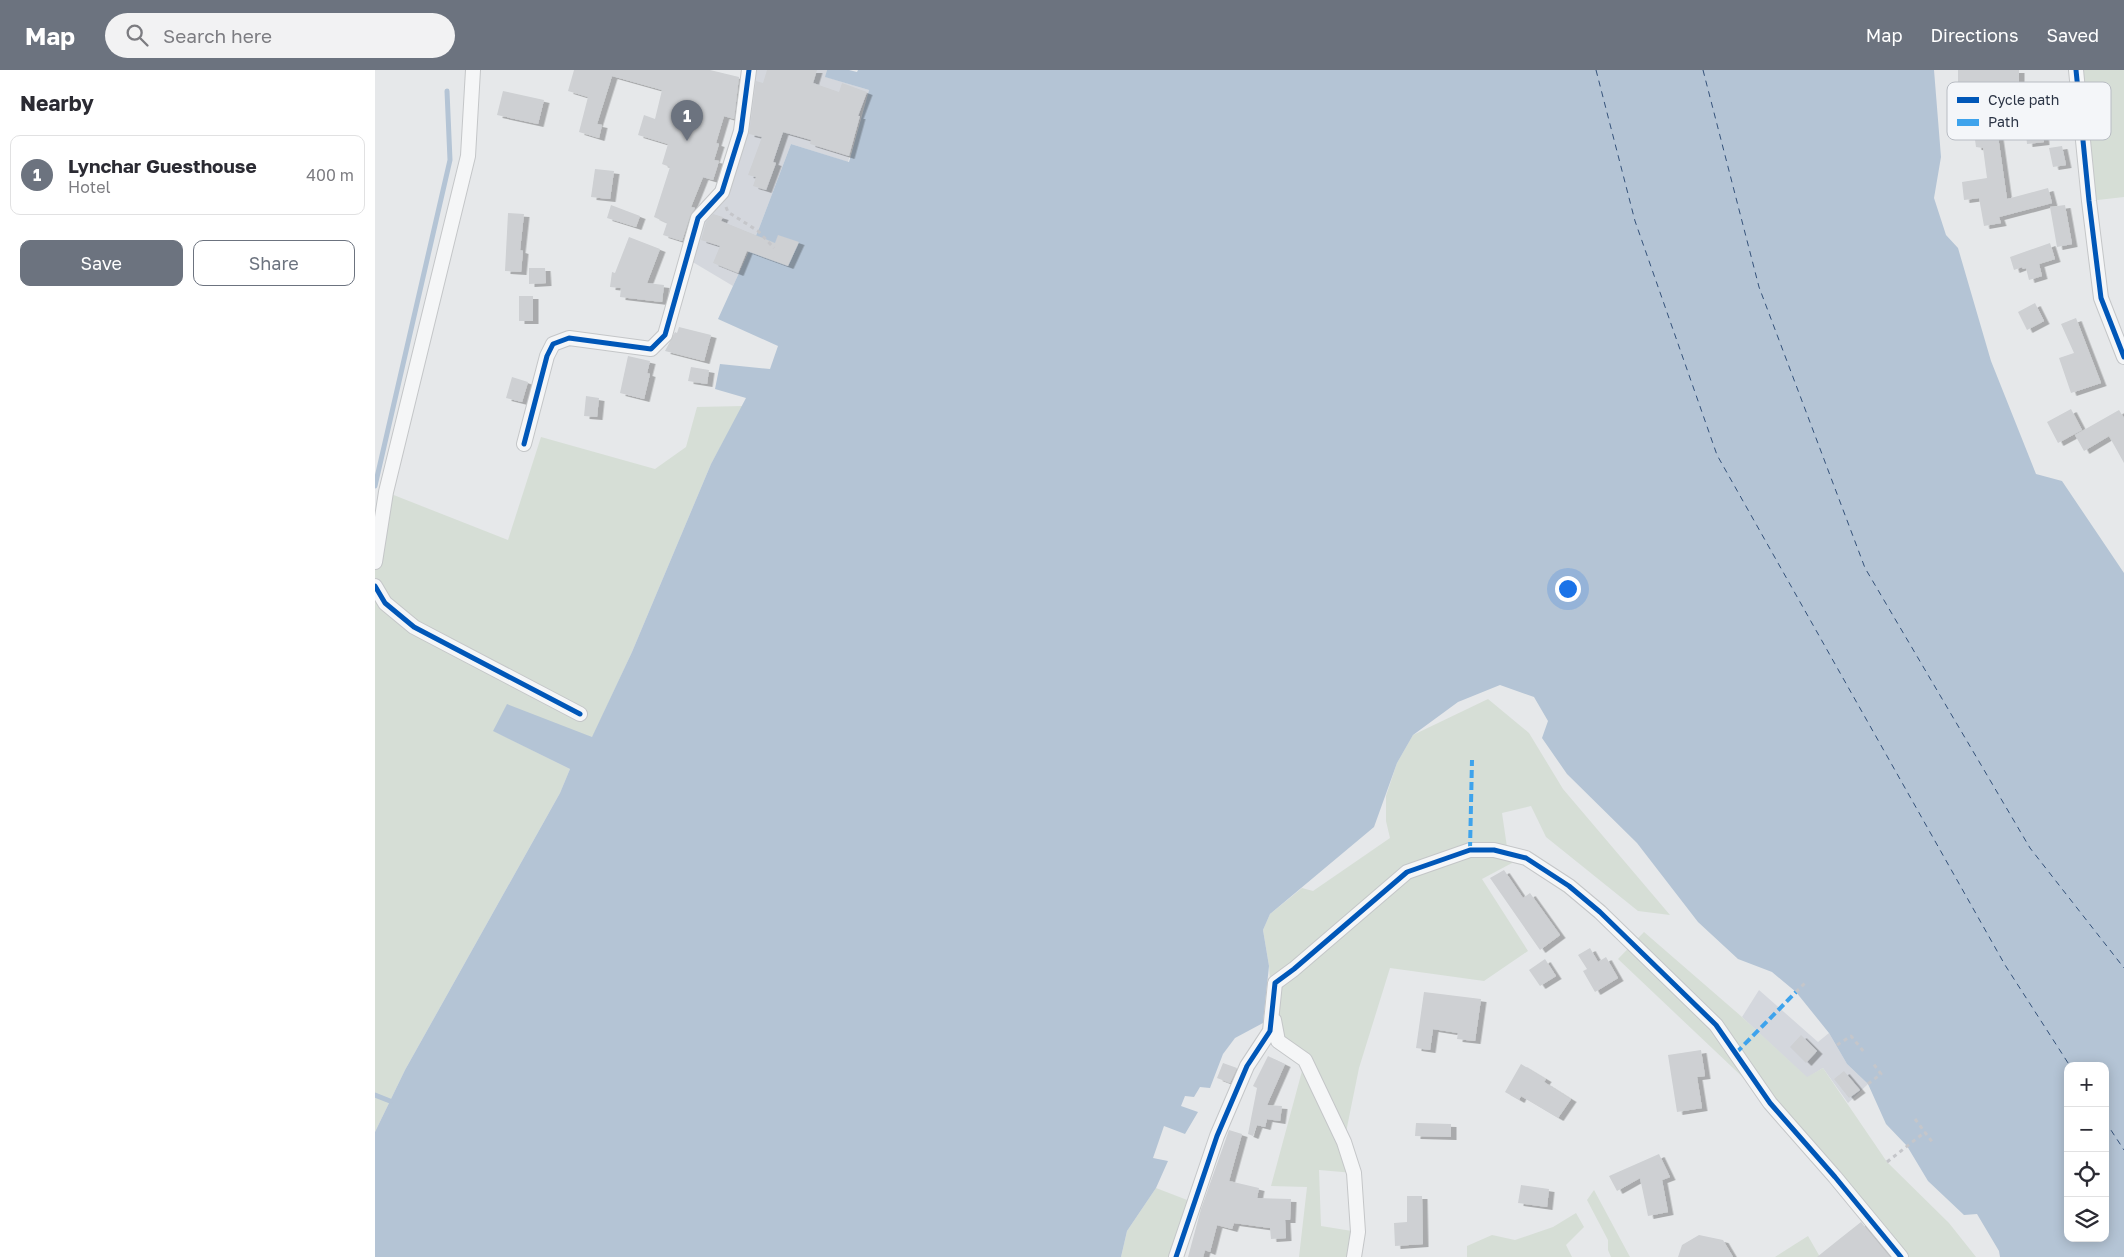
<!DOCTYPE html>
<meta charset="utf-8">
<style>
:root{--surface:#fff;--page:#f2f2f3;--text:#2b2b33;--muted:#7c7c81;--line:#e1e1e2;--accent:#6c737f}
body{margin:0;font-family:"Golos Text",sans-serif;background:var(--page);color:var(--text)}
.controls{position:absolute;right:15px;bottom:15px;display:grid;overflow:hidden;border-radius:10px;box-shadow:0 2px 12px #0003}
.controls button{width:45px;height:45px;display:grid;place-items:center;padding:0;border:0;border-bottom:1px solid var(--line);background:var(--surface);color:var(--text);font:25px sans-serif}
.you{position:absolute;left:1192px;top:518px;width:18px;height:18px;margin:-12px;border:4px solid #fff;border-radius:50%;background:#1a73e8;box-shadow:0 0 0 8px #1a73e833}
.badge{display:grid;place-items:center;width:32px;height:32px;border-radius:50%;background:var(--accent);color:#fff;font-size:16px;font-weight:700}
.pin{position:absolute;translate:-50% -41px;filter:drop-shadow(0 1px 2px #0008)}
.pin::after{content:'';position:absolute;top:26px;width:18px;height:15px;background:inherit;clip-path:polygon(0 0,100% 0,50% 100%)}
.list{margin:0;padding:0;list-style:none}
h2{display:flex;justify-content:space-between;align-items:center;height:65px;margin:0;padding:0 20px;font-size:21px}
h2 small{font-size:16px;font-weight:400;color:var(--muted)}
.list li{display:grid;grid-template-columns:32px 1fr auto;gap:15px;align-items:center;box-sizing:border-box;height:80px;margin:0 10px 10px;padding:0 10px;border:1px solid var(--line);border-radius:10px}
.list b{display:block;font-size:19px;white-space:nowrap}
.list p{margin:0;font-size:16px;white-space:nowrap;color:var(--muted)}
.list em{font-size:16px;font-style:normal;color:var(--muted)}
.actions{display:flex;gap:10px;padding:15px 20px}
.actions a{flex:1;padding:11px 0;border:1px solid var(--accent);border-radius:10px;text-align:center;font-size:18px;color:var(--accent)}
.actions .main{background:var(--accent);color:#fff}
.icon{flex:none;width:28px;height:28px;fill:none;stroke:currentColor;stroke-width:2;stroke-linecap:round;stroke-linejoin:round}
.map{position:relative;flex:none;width:1749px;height:1187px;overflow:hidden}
header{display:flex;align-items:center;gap:30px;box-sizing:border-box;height:70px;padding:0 25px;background:var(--accent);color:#fff}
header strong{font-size:24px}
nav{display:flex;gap:28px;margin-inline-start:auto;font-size:18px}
.search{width:350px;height:45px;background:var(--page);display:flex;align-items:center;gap:12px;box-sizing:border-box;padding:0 18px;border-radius:28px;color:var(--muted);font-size:19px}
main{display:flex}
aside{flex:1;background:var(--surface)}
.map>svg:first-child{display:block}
.built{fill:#d4d7dd}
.green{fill:#d6ded6}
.water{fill:#b4c4d5;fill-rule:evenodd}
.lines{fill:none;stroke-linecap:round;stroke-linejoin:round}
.stream{stroke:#b4c4d5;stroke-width:5}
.ferry{stroke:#34527a;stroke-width:1;stroke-dasharray:6 5;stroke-linecap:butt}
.building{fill:#ced0d3;filter:url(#shadow)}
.street-casing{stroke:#c4c6c8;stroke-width:16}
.path{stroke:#c5c6ca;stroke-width:3;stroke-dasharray:4 4;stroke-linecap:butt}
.street{stroke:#f5f6f7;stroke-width:14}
.quiet{stroke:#3ea3ec;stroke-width:4;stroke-dasharray:8 4;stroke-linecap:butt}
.cycleway-casing{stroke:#f4f6f9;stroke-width:8}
.cycleway{stroke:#0057b8;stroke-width:5}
.key{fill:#f4f6f9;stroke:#b8bcc3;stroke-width:1}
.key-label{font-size:14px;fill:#2b3445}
</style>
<header>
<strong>Map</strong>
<div class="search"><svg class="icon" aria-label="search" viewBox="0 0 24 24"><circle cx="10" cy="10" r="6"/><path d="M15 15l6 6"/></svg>Search here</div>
<nav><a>Map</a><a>Directions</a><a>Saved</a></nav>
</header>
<main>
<aside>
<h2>Nearby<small></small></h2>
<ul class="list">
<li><span class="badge">1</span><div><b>Lynchar Guesthouse</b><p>Hotel</p></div><em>400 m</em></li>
</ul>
<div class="actions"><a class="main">Save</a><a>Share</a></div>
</aside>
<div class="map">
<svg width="1749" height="1187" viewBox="0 0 1749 1187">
<defs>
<filter id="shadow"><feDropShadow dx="5.5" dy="3" stdDeviation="0" flood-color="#0004"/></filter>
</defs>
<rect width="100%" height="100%" fill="#e6e8ea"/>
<path class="built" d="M374 0H452L451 7 494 20 473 92 416 74 383 161 358 216 311 188 323 148 347 122Z
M1384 920 1443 972 1454 963 1472 994 1493 1014 1473 1033 1448 998 1432 1008 1367 947Z"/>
<path class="green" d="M1701 0H1749V127L1714 131Z
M368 336 336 394 257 582 217 668 132 635 119 661 195 699 185 723 30 1000 0 1062V492L11 422 133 470 166 367 280 399 311 377 322 337Z
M1113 629 1154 663 1188 719 1295 845 1263 841 1171 767 1156 736 1127 743 1133 784 1137 793 1107 809 1153 881 1109 911 1015 898 984 998 969 1072 979 1103 944 1100 946 1156 983 1162 979 1187H924L932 1117 896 1116 930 990 903 971 897 937 894 896 888 860 895 844 927 818 938 821 1015 768 1011 751V726L1022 693 1038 665Z
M1269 862 1367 947 1432 1007 1448 998 1512 1092 1574 1153 1601 1187H1522L1395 1033 1243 889Z
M781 1118 820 1133 801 1187H746L752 1161Z
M1219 1120 1255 1187H1236L1233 1180V1170L1212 1130Z
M1201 1143 1209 1157 1191 1175 1197 1187H1092V1176L1117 1165 1140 1170 1178 1157Z
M1433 1166 1445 1187H1400Z"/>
<path class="water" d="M452 0H474L482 2 483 0H1559L1566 87 1559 128 1571 165 1583 178 1616 291 1661 404 1687 411 1749 503V1187H1625L1624 1181 1602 1144 1589 1145 1553 1111 1532 1076 1511 1054 1493 1014 1472 994 1454 963 1421 922 1397 902 1363 889 1323 852 1262 773 1192 704 1167 668 1173 651 1159 627 1125 615 1083 632 1038 665 1022 693 999 757 895 844 888 860 894 896 888 953 860 968 848 984 835 1018 825 1017 819 1027 810 1026 806 1036 823 1042 810 1064 789 1056 778 1088 793 1091 781 1118 752 1161 746 1187H0V1062L30 1000 185 723 195 699 118 661 132 634 217 667 257 582 336 394 371 328 340 319 345 294 395 299 403 276 343 249 383 161 416 74 474 92 494 20 450 7ZM1693 996H1730V1168H1693Z"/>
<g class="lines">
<path class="stream" d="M0 416 75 90 72 21
M0 1025 15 1031"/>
<path class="ferry" d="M1221 0 1260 151 1342 385 1630 895 1695 996
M1328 0 1384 217 1490 498 1655 778 1749 898
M1730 1051 1749 1080"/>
</g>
<path class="building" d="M199 0H335L364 7 359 49 349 46 341 73 344 74 339 90 344 91 338 110 328 107 316 137 320 138 315 146 307 171 288 165 292 153 279 147 295 97 287 94 293 74 263 65 269 45 280 49 287 20 237 6 222 54 227 55 224 68 204 62 213 27 193 21Z
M392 0H442L438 13 464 22 467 13 492 22 483 46H485L474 86 435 74 436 70 408 62 398 92 401 93 391 120 378 116 381 107 373 105 387 67 374 64 381 11 388 13Z
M1583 0H1644V27L1588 28V14H1583Z
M128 21 169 30 163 54 122 45Z
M1667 51 1669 72 1652 74 1650 53Z
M1621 52 1632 129 1673 118 1677 133 1624 147 1626 153 1609 156 1604 128 1589 130 1587 112 1612 108 1608 78 1601 77 1598 55Z
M1687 76 1691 95 1678 97 1674 78Z
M220 99 239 101 235 129 216 127Z
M236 135 265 146 261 157 232 148Z
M1690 135 1697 174 1682 177 1675 137Z
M133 143 149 144 145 180 148 181 146 202 130 201Z
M338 144 348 147 346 151 400 173 403 165 424 172 413 196 372 181 363 203 338 193 345 176 326 170 331 152Z
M254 167 285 179 272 213 289 215 287 232 245 227 246 218 235 217 237 202 240 203Z
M1675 173 1680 189 1664 194 1667 206 1654 210 1651 198 1648 199 1647 197 1639 200 1635 187Z
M154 198H170L171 213 154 214Z
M144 226H158V251H144Z
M1660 233 1669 251 1652 260 1643 242Z
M1701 248 1726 313 1696 323 1684 288 1699 283 1686 254Z
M304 257 336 265 329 291 290 281 300 262 302 263Z
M253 286 275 291 272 303 275 304 269 329 245 323Z
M316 297 334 300 332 314 313 311Z
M137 307 153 312 147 332 131 328Z
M211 326 224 328 222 347 209 346Z
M1696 339 1707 360 1683 373 1672 352Z
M1744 340 1749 348V393L1734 366 1709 381 1700 365Z
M1129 800 1148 828 1155 823 1185 865 1165 880 1115 808Z
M1215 878 1223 892 1231 887 1243 908 1220 922 1208 901 1212 899 1203 885Z
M1170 889 1181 906 1165 916 1154 900Z
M1049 922 1106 929 1100 971 1082 969 1083 963 1058 959 1055 980 1041 978Z
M1426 965 1442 981 1431 993 1415 977Z
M1326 980 1330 1006 1322 1007 1327 1038 1302 1042 1293 985Z
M893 986 910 994 892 1035 907 1036 905 1051 892 1049 890 1057 882 1055 878 1066 873 1064 882 1018 878 1016Z
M848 993 862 998 855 1013 842 1008Z
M1146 994 1171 1009 1169 1012 1196 1029 1183 1048 1146 1026 1144 1030 1130 1022Z
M1469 1001 1485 1020 1474 1028 1459 1009Z
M1041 1053 1076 1054V1067L1040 1066Z
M854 1060 867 1064 854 1111 884 1118 882 1128 916 1129 915 1150H910L911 1168 896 1169 895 1158 859 1153 857 1159 842 1155 835 1182 830 1180 828 1187H813L826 1139Z
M1284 1084 1295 1107 1287 1110 1293 1142 1273 1146 1265 1108 1242 1121 1234 1106Z
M1146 1115 1174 1119 1172 1137 1143 1133Z
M1032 1126H1047L1048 1174 1020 1176 1019 1153 1032 1152Z
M1486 1152 1515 1187H1442L1467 1167Z
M1324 1165 1348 1170 1358 1187H1303L1307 1175Z"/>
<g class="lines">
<g class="street-casing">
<path id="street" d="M1701 0 1714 131 1726 228 1749 287
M149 374 172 286 178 274 194 268 276 279 290 265 323 148 347 122 366 61 374 0
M0 492 11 422 93 86 98 0
M0 516 10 533 39 557 205 644
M899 950 903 971 930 990 969 1072 979 1103 983 1162 979 1187
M801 1187 842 1066 872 996 895 961 900 913 919 899 1032 802 1095 780H1119L1151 788 1194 816 1225 842 1341 955 1395 1033 1460 1107 1526 1187"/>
</g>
<path class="path" d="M351 137 353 142 383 161 399 178
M1421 922 1431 912
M1462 975 1476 966 1489 982
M1493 1014 1506 1004 1497 992
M1540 1049 1558 1073
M1512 1092 1550 1062"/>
<use href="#street" class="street"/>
<path class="quiet" d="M1095 780 1097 690
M1361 983 1421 922"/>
<g class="cycleway-casing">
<path id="cycleway" d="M1701 0 1714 131 1726 228 1749 287
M149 374 172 286 178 274 194 268 276 279 290 265 323 148 347 122 366 61 374 0
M0 516 10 533 39 557 205 644
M801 1187 842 1066 872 996 895 961 900 913 919 899 1032 802 1095 780H1119L1151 788 1194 816 1225 842 1341 955 1395 1033 1460 1107 1526 1187"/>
</g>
<use href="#cycleway" class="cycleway"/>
</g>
<rect x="1572" y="12" width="164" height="58" rx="8" class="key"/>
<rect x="1582" y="27" width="22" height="6" fill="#0057b8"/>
<rect x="1582" y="49" width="22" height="7" fill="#3ea3ec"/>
<g class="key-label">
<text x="1613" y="35">Cycle path</text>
<text x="1613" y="57">Path</text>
</g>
</svg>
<div class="controls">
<button>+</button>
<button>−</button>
<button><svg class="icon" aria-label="locate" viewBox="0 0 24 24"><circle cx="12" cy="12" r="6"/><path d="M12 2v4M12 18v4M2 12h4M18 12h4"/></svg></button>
<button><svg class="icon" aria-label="layers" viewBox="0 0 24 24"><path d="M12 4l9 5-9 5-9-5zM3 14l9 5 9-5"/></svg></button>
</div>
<div class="you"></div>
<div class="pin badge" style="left:312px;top:71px">1</div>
</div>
</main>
